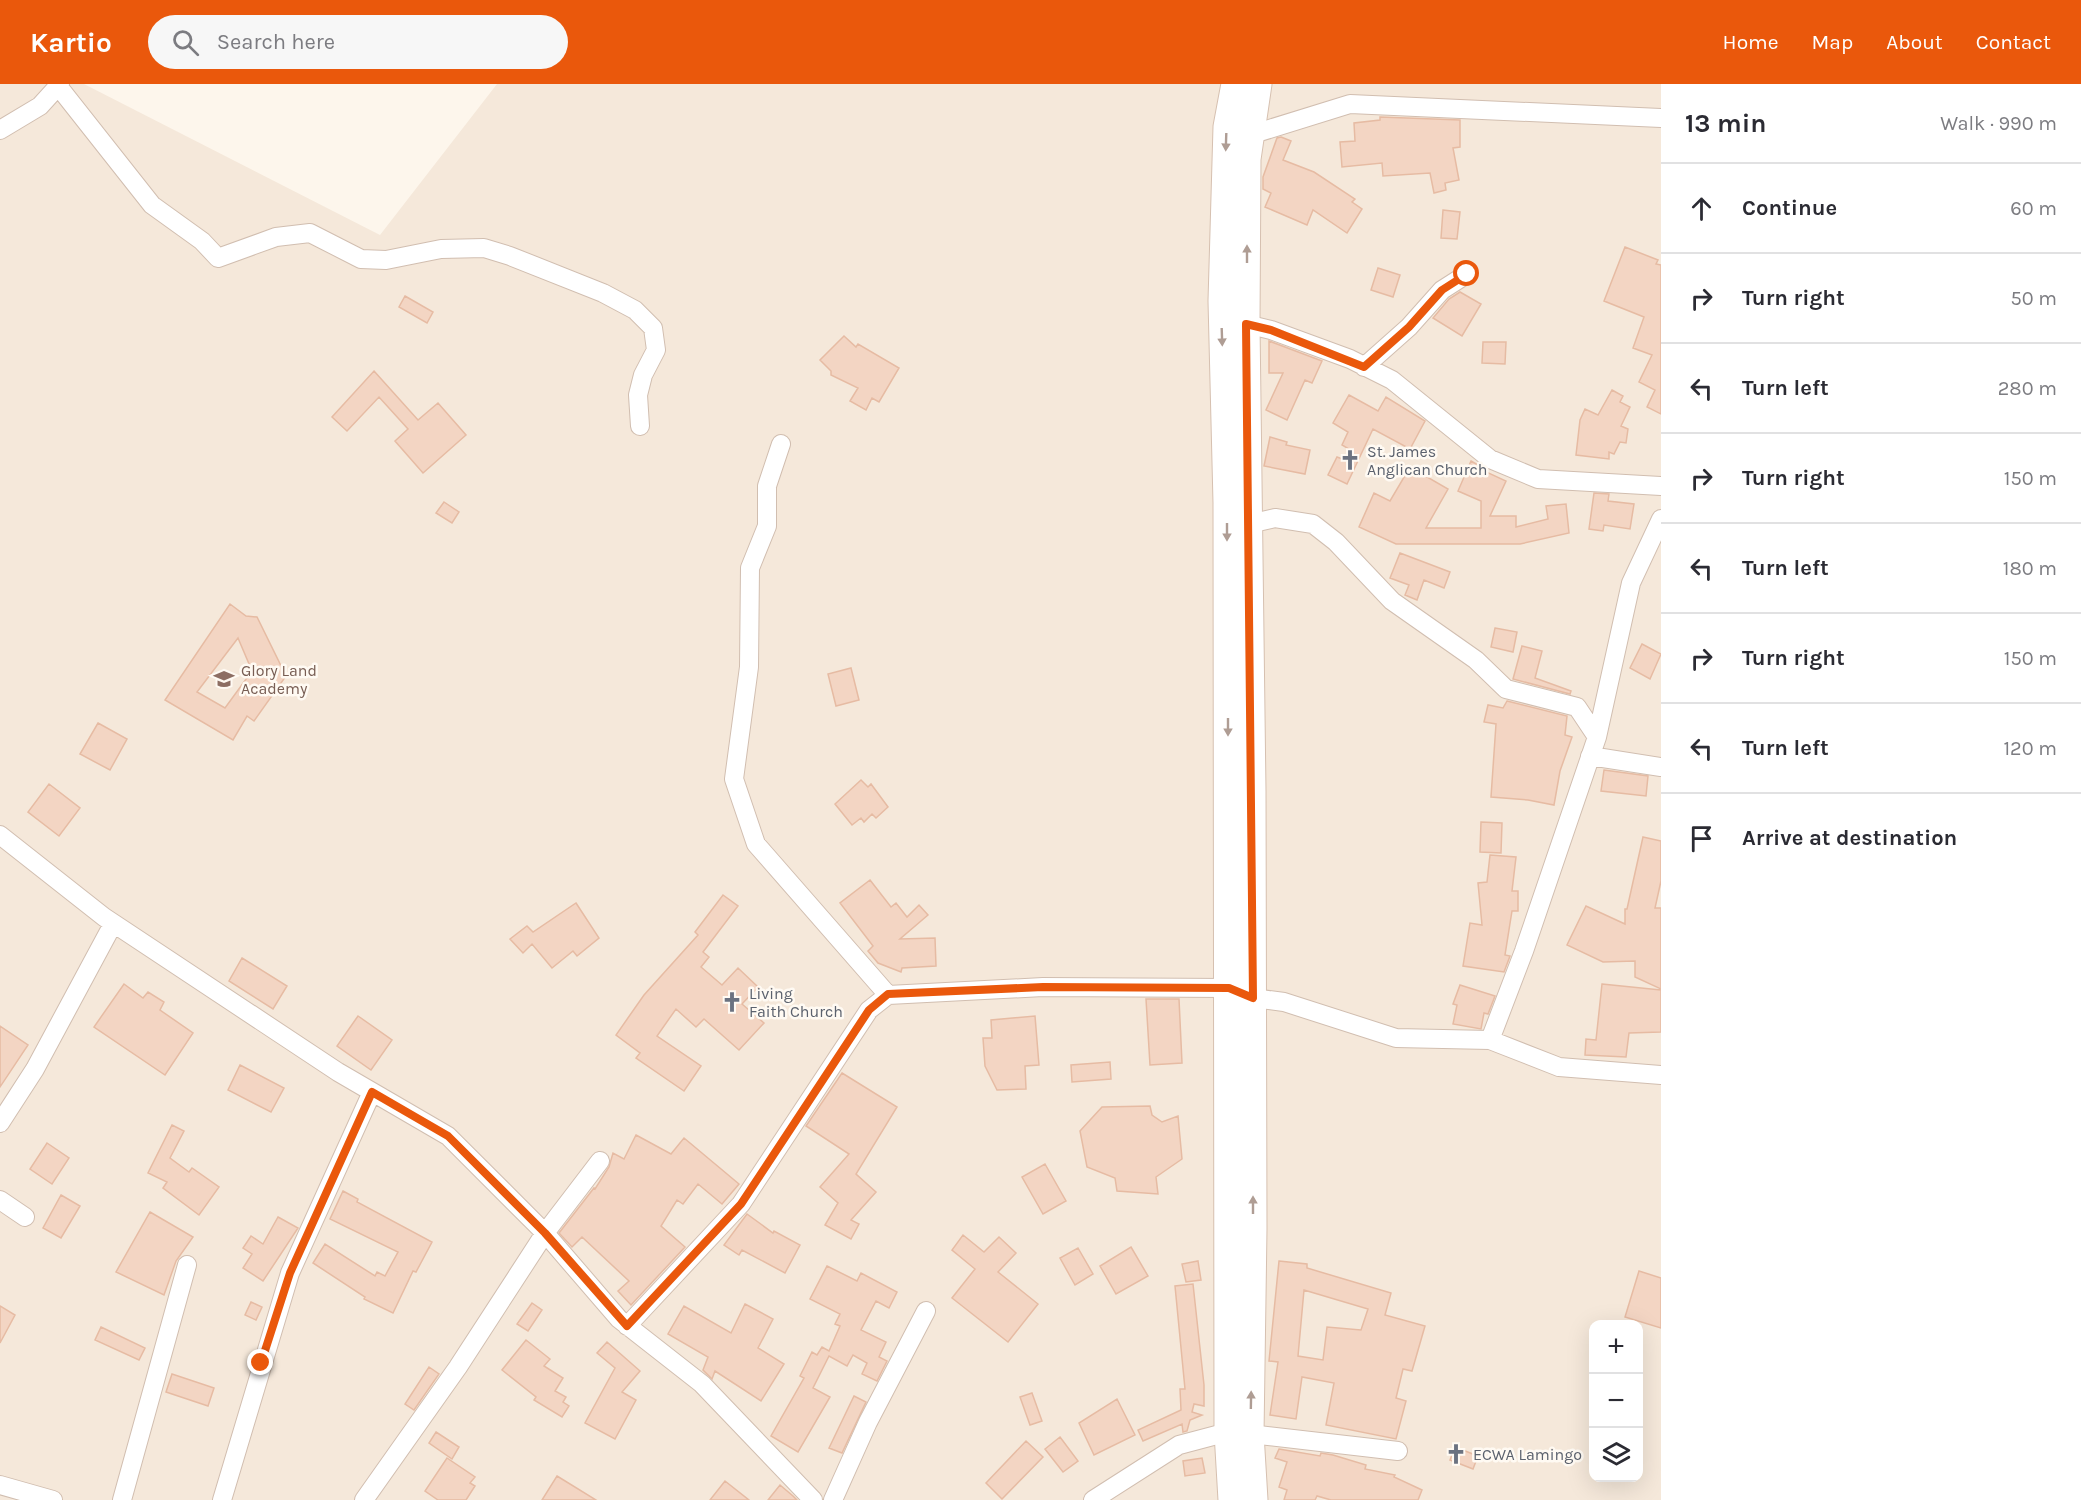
<!DOCTYPE html>
<meta charset="utf-8">
<style>
:root{--surface:#fff;--page:#f7f7f7;--text:#2b2b33;--muted:#7c7c81;--line:#e1e1e2;--accent:#ea580c}
body{margin:0;font-family:Karla,sans-serif;background:var(--page);color:var(--text)}
.controls{position:absolute;right:18px;bottom:18px;display:grid;overflow:hidden;border-radius:12px;box-shadow:0 6px 24px #0002}
.controls button{width:54px;height:54px;display:grid;place-items:center;padding:0;border:0;border-bottom:2px solid var(--line);background:var(--surface);color:var(--text);font:30px sans-serif}
.stop{position:absolute;width:18px;height:18px;margin:-14px;border:4px solid #ea580c;border-radius:50%;background:#fff}
.stop.end{background:#ea580c;border-color:#fff;box-shadow:0 2px 6px #0008}
.list{margin:0;padding:0;list-style:none}
h2{display:flex;justify-content:space-between;align-items:center;height:78px;margin:0;padding:0 24px;font-size:26px}
h2 small{font-size:20px;font-weight:400;color:var(--muted)}
.list li{display:grid;grid-template-columns:39px 1fr auto;gap:18px;align-items:center;box-sizing:border-box;height:90px;padding:0 24px;border-top:2px solid var(--line)}
.list b{display:block;font-size:22px;white-space:nowrap}
.list em{font-size:20px;font-style:normal;color:var(--muted)}
.icon{flex:none;width:33px;height:33px;fill:none;stroke:currentColor;stroke-width:2;stroke-linecap:round;stroke-linejoin:round}
.map{position:relative;flex:none;width:1661px;height:1416px;overflow:hidden}
header{display:flex;align-items:center;gap:36px;box-sizing:border-box;height:84px;padding:0 30px;background:var(--accent);color:#fff}
header strong{font-size:28px}
nav{display:flex;gap:33px;margin-inline-start:auto;font-size:21px}
.search{width:420px;height:54px;background:var(--page);display:flex;align-items:center;gap:15px;box-sizing:border-box;padding:0 21px;border-radius:33px;color:var(--muted);font-size:22px}
main{display:flex}
aside{flex:1;background:var(--surface)}
.map>svg:first-child{display:block}
.residential{fill:#f5e8da;fill-rule:evenodd}
.building{fill:#f3d5c3;stroke:#e6bba3;stroke-width:1.5;fill-rule:evenodd}
.lines{fill:none;stroke-linecap:round;stroke-linejoin:round}
.minor-casing{stroke:#d1beb0;stroke-width:20}
.secondary-casing{stroke:#d6c0b0;stroke-width:29}
.minor{stroke:#fff;stroke-width:18}
.secondary{stroke:#fff;stroke-width:27}
.oneway{fill:#af9d94}
.route{stroke:#ea580c;stroke-width:8}
.labels{text-anchor:middle;dominant-baseline:central;stroke-width:5;stroke-linejoin:round;paint-order:stroke}
.worship-label{font-size:16px;fill:#5b616d;stroke:#fffaf3;text-anchor:start}
.education-label{font-size:16px;fill:#785e54;stroke:#fffaf3;text-anchor:start}
</style>
<header>
<strong>Kartio</strong>
<div class="search"><svg class="icon" aria-label="search" viewBox="0 0 24 24"><circle cx="10" cy="10" r="6"/><path d="M15 15l6 6"/></svg>Search here</div>
<nav><a>Home</a><a>Map</a><a>About</a><a>Contact</a></nav>
</header>
<main>
<div class="map">
<svg width="1661" height="1416" viewBox="0 0 1661 1416">
<rect width="100%" height="100%" fill="#fdf6ec"/>
<path class="residential" d="M0 0H84L380 151 497 0H1661V1416H0ZM1594 1240H1638V1394H1594Z"/>
<path class="building" d="M1380 33 1460 36V63L1453 64 1459 96 1445 99 1446 106 1434 109 1430 89 1383 92 1382 79 1342 83 1340 58 1355 57 1354 39 1380 36Z
M1281 53 1291 57 1283 76 1314 88 1355 115 1352 118 1362 125 1347 149 1313 126 1307 141 1265 123 1271 109 1263 105V93L1277 54Z
M1443 126 1460 128 1457 155 1441 154Z
M1625 163 1658 176 1656 180 1661 181V330L1647 323 1655 306 1639 298 1652 271 1633 264 1644 233 1604 217Z
M1378 184 1400 191 1393 213 1371 206Z
M1460 208 1481 220 1462 252 1433 234 1449 215Z
M405 212 433 228 427 239 399 223Z
M844 252 856 263 858 260 899 284 879 318 872 314 866 326 850 317 858 304 831 291V287L820 276Z
M1269 257 1322 277 1312 299 1305 296 1287 336 1266 326 1283 289H1269Z
M1483 258H1506L1505 280 1482 279Z
M374 287 418 336 438 319 466 351 423 389 395 357 408 345 379 313 347 347 332 333Z
M1612 306 1623 312 1620 318 1630 323 1621 342 1628 345 1626 359 1620 358 1614 370 1609 368V375L1576 371 1580 336 1585 325 1598 331Z
M1349 311 1378 327 1386 313 1425 337 1410 365 1373 345 1347 400 1328 391 1337 373 1345 376 1349 365 1342 361 1348 348 1333 339Z
M1270 353 1287 358 1286 361 1310 366 1305 390 1264 382Z
M1471 377 1485 385 1484 387 1506 397 1490 432H1516V443L1548 435 1546 422 1566 420 1569 449 1520 460H1396L1359 443 1374 409 1390 417 1410 383 1448 405 1426 444H1481V417L1458 407Z
M1594 409 1609 410 1608 417 1634 420 1630 445 1604 441 1603 447 1589 445Z
M444 418 459 428 452 439 436 429Z
M1400 469 1450 488 1444 504 1424 496 1417 516 1405 511 1409 501 1390 494Z
M230 520 246 532 257 533 286 592 254 637 247 632 233 656 165 616ZM238 554 252 587 225 624 197 608Z
M1495 544 1517 548 1513 568 1491 563Z
M1642 560 1661 570 1650 595 1630 584Z
M1522 562 1542 567 1535 594 1571 607 1570 610 1513 595Z
M851 584 859 616 836 622 828 590Z
M1507 617 1567 632 1565 651 1572 653 1560 687 1554 721 1528 716 1491 713 1496 640 1484 638 1488 621 1503 624Z
M98 639 127 655 110 686 80 670Z
M1604 686 1648 692 1646 712 1601 707Z
M861 696 868 703 871 700 888 723 876 734 872 730 864 738 861 734 852 741 835 720Z
M49 700 80 724 59 752 28 728Z
M1481 738 1502 739 1501 769 1480 768Z
M1643 753 1661 757V797L1655 824H1661V905L1635 893V877L1603 878 1567 861 1586 822 1625 840V825H1627Z
M1490 771 1516 773 1512 807H1518V827H1512L1505 871 1510 872 1504 888 1463 882 1470 839 1482 841 1478 799 1487 798Z
M870 796 891 823 896 819 907 833 919 821 928 831 900 855 935 854 936 882 902 884 901 888 878 879 868 867 873 862 840 819Z
M723 811 738 822 703 868 709 873 701 883 722 901 738 884 758 903 742 920 764 939 739 966 704 935 696 943 676 925 657 952 701 982 684 1007 636 974 640 969 616 951 644 911 698 851 695 848Z
M576 819 599 854 577 872 573 867 552 884 532 860 523 869 510 855 527 842 533 848Z
M242 874 287 902 273 925 229 897Z
M124 900 143 914 148 908 164 918 160 926 193 949 165 991 94 943Z
M1602 900 1661 906V948L1629 949 1626 973 1585 971 1586 955 1596 956Z
M1460 901 1495 912 1488 930 1484 929 1481 945 1453 940 1457 921 1453 920Z
M1146 915H1179L1182 979 1150 981Z
M358 932 392 956 371 986 337 962Z
M1035 932 1039 981 1025 982 1026 1005 997 1006 985 982 983 954H992L991 936Z
M0 942 28 961 0 1003Z
M1110 978 1111 995 1072 998 1071 981Z
M240 981 284 1004 271 1028 228 1006Z
M842 989 897 1023 856 1090 876 1108 851 1136 859 1140 851 1155 825 1141 838 1119 820 1103 849 1070 806 1042Z
M1150 1022 1152 1031 1162 1038 1178 1032 1182 1075 1156 1093 1158 1110 1117 1107 1115 1094 1087 1083 1080 1047 1102 1023Z
M172 1041 184 1047 170 1074 189 1088 192 1084 219 1103 199 1131 163 1104 167 1098 148 1089Z
M636 1051 671 1070 684 1054 739 1100 722 1120 698 1100 683 1120 677 1116 661 1142 685 1163 631 1221 618 1207 629 1197 582 1153 572 1163 559 1149 594 1104 595 1105 609 1083 613 1069 624 1075Z
M47 1059 69 1074 52 1100 30 1085Z
M1045 1080 1066 1117 1043 1130 1022 1093Z
M343 1107 358 1115 357 1118 432 1158 416 1188 413 1187 393 1229 364 1215 365 1213 313 1179 325 1160 375 1192 377 1188 385 1192 398 1168 330 1135Z
M61 1111 80 1122 61 1154 43 1144Z
M150 1128 193 1153 176 1177 164 1211 116 1188Z
M747 1130 773 1149 774 1147 800 1161 785 1189 742 1166 739 1171 724 1161Z
M278 1133 298 1144 263 1197 243 1184 252 1170 243 1164 251 1152 263 1160Z
M963 1151 984 1168 999 1153 1016 1169 998 1188 1038 1220 1008 1258 952 1214 975 1185 952 1166Z
M1131 1163 1148 1192 1116 1210 1100 1182Z
M1078 1164 1093 1190 1075 1201 1060 1174Z
M1198 1177 1201 1196 1186 1198 1182 1180Z
M1279 1177 1307 1180V1184L1391 1209 1385 1231 1425 1242 1412 1287 1403 1285 1396 1314 1406 1317 1396 1355 1326 1341 1334 1299 1302 1293 1296 1335 1270 1331 1278 1278 1269 1277ZM1304 1206 1368 1225 1361 1246 1327 1243 1323 1276 1298 1272Z
M827 1182 857 1197 861 1189 897 1208 889 1224 876 1217 861 1246 886 1258 879 1273 887 1277 877 1297 862 1290 867 1279 853 1271 847 1282 829 1272 813 1304 830 1313 798 1368 771 1352 804 1294 800 1292 812 1268 817 1271 822 1263 829 1267 840 1242 835 1240 840 1230 810 1215Z
M1639 1187 1661 1194V1244L1625 1233Z
M1193 1200 1204 1301V1322L1194 1320 1192 1328 1202 1331 1190 1336 1187 1347 1183 1348 1182 1340 1143 1357 1138 1346 1181 1326 1180 1305H1185L1175 1202Z
M251 1218 262 1223 256 1236 245 1231Z
M532 1219 542 1226 528 1247 517 1240Z
M745 1220 773 1235 758 1264 784 1280 761 1317 715 1287 712 1295 703 1286 708 1273 668 1250 684 1222 731 1249Z
M0 1222 15 1231 0 1259Z
M101 1243 145 1264 139 1276 95 1256Z
M526 1256 550 1275 544 1282 563 1294 555 1307 566 1313 563 1318 569 1322 562 1333 534 1316 536 1313 502 1286Z
M607 1258 640 1287 622 1308 636 1316 615 1355 585 1339 615 1284 597 1269Z
M429 1283 439 1290 414 1326 405 1320Z
M172 1290 214 1304 208 1322 166 1308Z
M1032 1309 1042 1337 1030 1341 1020 1313Z
M854 1312 866 1318 842 1369 829 1364Z
M1117 1315 1135 1351 1094 1371 1079 1339Z
M436 1348 459 1363 452 1375 429 1359Z
M1060 1353 1078 1377 1063 1388 1045 1365Z
M1026 1357 1043 1373 1002 1415 986 1399Z
M1455 1363 1478 1372 1473 1385 1450 1376Z
M1279 1365 1320 1372 1321 1369 1333 1371 1366 1381 1365 1385 1395 1391 1394 1393 1422 1406 1418 1416H1331L1317 1412 1315 1416H1284L1287 1406 1279 1403 1287 1378 1275 1374Z
M447 1374 475 1393 470 1399 475 1402 466 1416H438L425 1407Z
M1202 1374 1205 1389 1185 1392 1183 1377Z
M557 1392 596 1416H542Z
M725 1397 749 1416H710Z
M780 1401 793 1412 797 1416H768Z"/>
<g class="lines">
<g class="minor-casing">
<path id="minor" d="M58 2 152 121 202 157 218 174 276 153 310 149 361 175 386 176 441 165 484 164 510 172 603 209 635 226 653 244 656 266 643 291 638 311 640 342
M0 46 40 22 60 0
M1250 51 1350 20 1661 34
M1246 240 1271 246 1350 275 1392 296 1490 375 1538 395 1661 402
M1364 283 1409 243 1442 206 1467 190
M781 360 767 402V442L750 484 749 583 734 695 756 760 888 911
M1249 440 1275 434 1313 440 1336 458 1392 517 1476 576 1506 605 1577 623 1597 653
M1590 672 1661 683
M0 751 104 833 338 988 448 1052 545 1149 619 1235 702 1300 813 1416
M1490 956 1559 983 1661 991
M0 1039 35 985 113 840
M0 1116 25 1133
M627 1242 741 1120 869 926 888 911 1043 903 1229 904 1253 914 1284 918 1396 954 1490 956 1524 867 1597 653 1631 499 1661 435
M1250 1350 1398 1367
M0 1401 53 1416
M122 1416 187 1181
M222 1416 290 1189 372 1008
M364 1416 458 1283 545 1149 600 1077
M833 1416 868 1338 926 1227
M1093 1416 1179 1361 1228 1348"/>
</g>
<g class="secondary-casing">
<path id="secondary" d="M1232 1416 1228 1348 1227 419 1222 217 1227 43 1235 0
M1254 1416 1250 1350 1253 1145 1252 707 1246 240 1247 75 1258 0"/>
</g>
<use href="#minor" class="minor"/>
<use href="#secondary" class="secondary"/>
</g>
<defs><path id="oneway-solid" d="M-6-.8H1V-3.2L6.5 0L1 3.2V.8H-6Z" transform="scale(1.5)"/></defs>
<g class="oneway">
<use href="#oneway-solid" transform="translate(1226 58) rotate(92)"/>
<use href="#oneway-solid" transform="translate(1247 170) rotate(-90)"/>
<use href="#oneway-solid" transform="translate(1222 253) rotate(88)"/>
<use href="#oneway-solid" transform="translate(1227 448) rotate(90)"/>
<use href="#oneway-solid" transform="translate(1228 643) rotate(90)"/>
<use href="#oneway-solid" transform="translate(1253 1121) rotate(-90)"/>
<use href="#oneway-solid" transform="translate(1251 1316) rotate(-89)"/>
</g>
<g class="lines">
<path class="route" d="M261 1279 290 1189 372 1008 448 1052 545 1149 627 1242 741 1120 869 926 888 910 1043 903 1229 904 1253 914 1246 240 1271 246 1364 283 1409 243 1442 206 1467 190"/>
</g>
<defs>
<g id="church-bare" transform="scale(1.62)"><path d="M-1.2-6h2.4v3.5h3.3v2.4h-3.3V6h-2.4V-.1h-3.3v-2.4h3.3Z" fill="#6b7280" stroke="#fffaf3" stroke-width="2.5" paint-order="stroke"/></g>
<g id="school-bare" transform="scale(1.62)"><path d="M0-5L7-2L0 1L-7-2ZM-4 1L0 2.5L4 1V4Q0 6-4 4Z" fill="#8d6e63" stroke="#fffaf3" stroke-width="2.5" paint-order="stroke"/></g>
</defs>
<g fill-rule="evenodd">
<use href="#church-bare" x="1350" y="376"/>
<use href="#school-bare" x="224" y="595"/>
<use href="#church-bare" x="732" y="918"/>
<use href="#church-bare" x="1456" y="1370"/>
</g>
<g class="labels">
<g class="worship-label">
<text x="1367" y="367">St. James<tspan x="1367" dy="18">Anglican Church</tspan></text>
<text x="749" y="909">Living<tspan x="749" dy="18">Faith Church</tspan></text>
<text x="1473" y="1370">ECWA Lamingo</text>
</g>
<g class="education-label">
<text x="241" y="586">Glory Land<tspan x="241" dy="18">Academy</tspan></text>
</g>
</g>
</svg>
<div class="controls">
<button>+</button>
<button>−</button>
<button><svg class="icon" aria-label="layers" viewBox="0 0 24 24"><path d="M12 4l9 5-9 5-9-5zM3 14l9 5 9-5"/></svg></button>
</div>
<div class="stop" style="left:1467px;top:190px"></div>
<div class="stop end" style="left:261px;top:1279px"></div>
</div>
<aside>
<h2>13 min<small>Walk · 990 m</small></h2>
<ul class="list">
<li><svg class="icon" aria-label="ahead" viewBox="0 0 24 24"><path d="M12 20V5M6 11l6-6 6 6"/></svg><div><b>Continue</b></div><em>60 m</em></li>
<li><svg class="icon" aria-label="right" viewBox="0 0 24 24"><path d="M7 20v-9h11M14 6l5 5-5 5"/></svg><div><b>Turn right</b></div><em>50 m</em></li>
<li><svg class="icon" aria-label="left" viewBox="0 0 24 24"><path d="M17 20v-9H6M10 6l-5 5 5 5"/></svg><div><b>Turn left</b></div><em>280 m</em></li>
<li><svg class="icon" aria-label="right" viewBox="0 0 24 24"><path d="M7 20v-9h11M14 6l5 5-5 5"/></svg><div><b>Turn right</b></div><em>150 m</em></li>
<li><svg class="icon" aria-label="left" viewBox="0 0 24 24"><path d="M17 20v-9H6M10 6l-5 5 5 5"/></svg><div><b>Turn left</b></div><em>180 m</em></li>
<li><svg class="icon" aria-label="right" viewBox="0 0 24 24"><path d="M7 20v-9h11M14 6l5 5-5 5"/></svg><div><b>Turn right</b></div><em>150 m</em></li>
<li><svg class="icon" aria-label="left" viewBox="0 0 24 24"><path d="M17 20v-9H6M10 6l-5 5 5 5"/></svg><div><b>Turn left</b></div><em>120 m</em></li>
<li><svg class="icon" aria-label="arrive" viewBox="0 0 24 24"><path d="M6 21V4h12l-3 4 3 4H6"/></svg><div><b>Arrive at destination</b></div></li>
</ul>
</aside>
</main>
